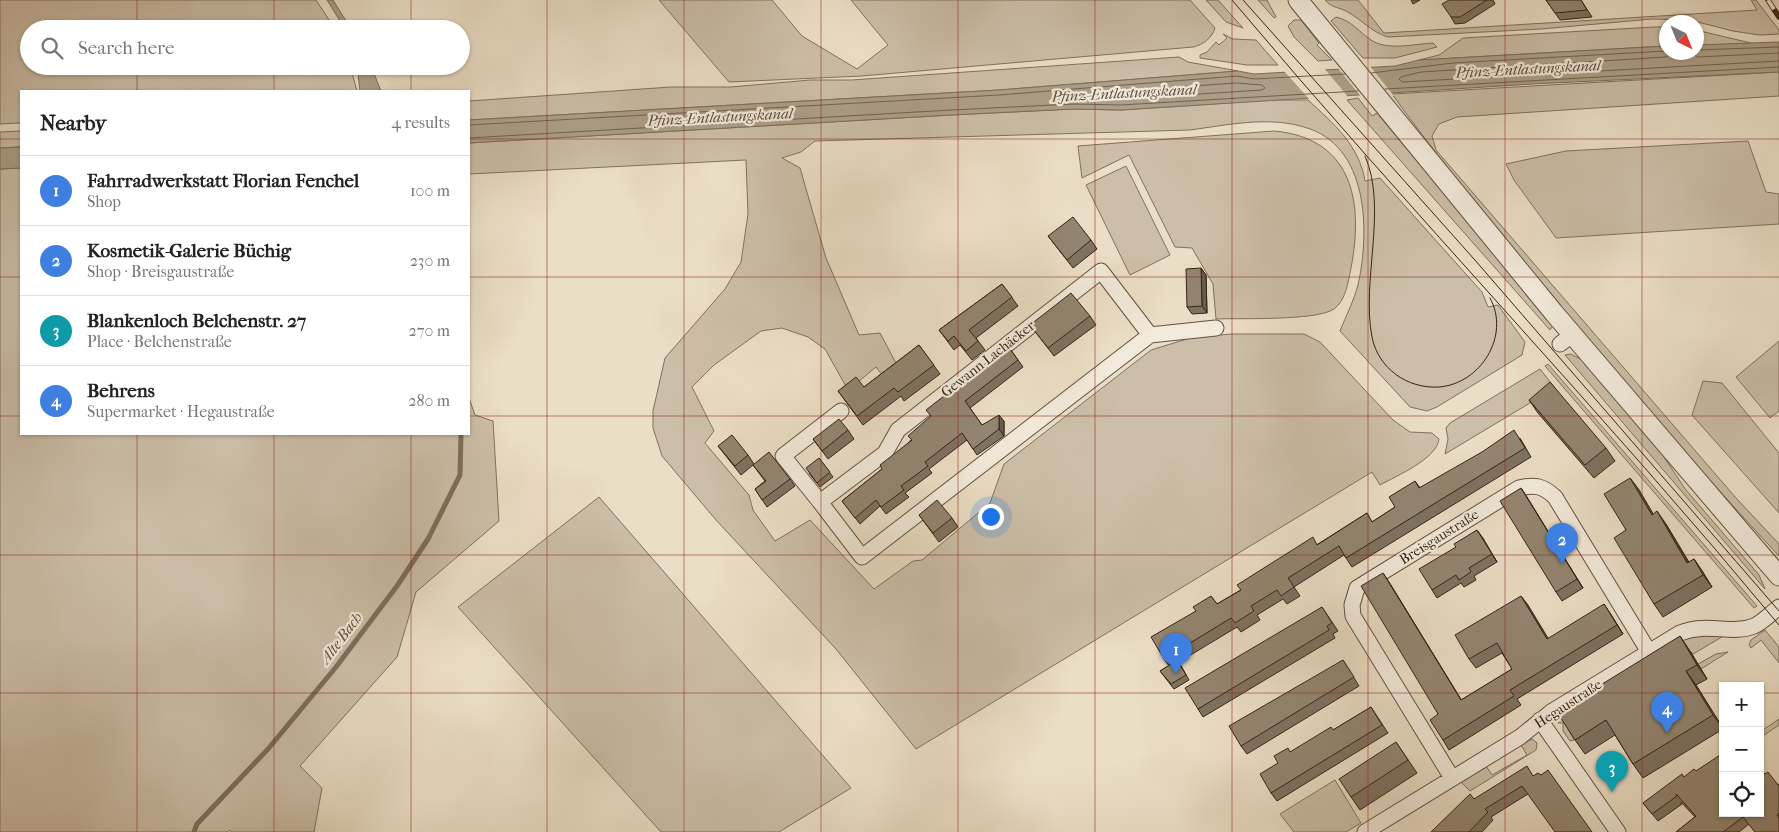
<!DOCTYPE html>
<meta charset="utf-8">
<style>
:root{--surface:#fff;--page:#f6f6f6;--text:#222;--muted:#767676;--line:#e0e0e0;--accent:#ea580c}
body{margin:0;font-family:"IM FELL French Canon",serif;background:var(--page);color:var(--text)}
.controls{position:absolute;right:15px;bottom:15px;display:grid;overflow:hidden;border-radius:0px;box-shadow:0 1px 4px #0004}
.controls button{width:45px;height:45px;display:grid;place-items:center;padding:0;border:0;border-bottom:1px solid var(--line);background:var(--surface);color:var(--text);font:25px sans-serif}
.compass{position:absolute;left:1659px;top:15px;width:45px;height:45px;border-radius:50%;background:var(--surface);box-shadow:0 1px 4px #0004;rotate:137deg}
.you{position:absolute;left:990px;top:516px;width:18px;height:18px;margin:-12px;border:4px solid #fff;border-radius:50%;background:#1a73e8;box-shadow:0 0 0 8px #1a73e833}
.badge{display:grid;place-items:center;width:32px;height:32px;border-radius:50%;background:var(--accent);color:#fff;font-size:16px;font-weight:700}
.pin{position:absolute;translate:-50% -41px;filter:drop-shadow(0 1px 2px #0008)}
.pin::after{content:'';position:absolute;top:26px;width:18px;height:15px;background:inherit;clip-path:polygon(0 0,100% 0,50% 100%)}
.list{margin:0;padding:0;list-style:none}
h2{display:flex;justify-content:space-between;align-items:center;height:65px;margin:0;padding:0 20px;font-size:21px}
h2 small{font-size:16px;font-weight:400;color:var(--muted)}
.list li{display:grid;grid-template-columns:32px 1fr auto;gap:15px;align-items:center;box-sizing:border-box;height:70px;padding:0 20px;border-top:1px solid var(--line)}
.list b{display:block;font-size:19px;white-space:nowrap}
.list p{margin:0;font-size:16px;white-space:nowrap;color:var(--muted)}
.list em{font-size:16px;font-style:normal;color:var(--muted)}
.icon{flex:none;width:28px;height:28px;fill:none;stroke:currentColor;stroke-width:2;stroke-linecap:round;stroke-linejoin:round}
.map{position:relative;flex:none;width:1779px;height:832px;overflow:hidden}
.search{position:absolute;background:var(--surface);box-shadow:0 1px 4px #0004;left:20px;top:20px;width:450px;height:55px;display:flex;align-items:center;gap:12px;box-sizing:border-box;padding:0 18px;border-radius:28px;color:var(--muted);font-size:19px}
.panel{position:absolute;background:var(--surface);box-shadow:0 1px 4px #0004;left:20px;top:90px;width:450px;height:345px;border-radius:0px}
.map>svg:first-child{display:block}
.green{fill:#ccbea8;stroke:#80715e}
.water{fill:#ad9f89;stroke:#7d6e5a}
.pier{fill:#ebdec6}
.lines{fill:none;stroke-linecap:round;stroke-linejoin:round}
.shore{stroke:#70624e;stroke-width:1}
.stream{stroke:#7d6e5a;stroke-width:5}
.minor-casing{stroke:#625240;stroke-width:17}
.tertiary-casing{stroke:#625240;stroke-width:21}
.minor{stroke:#f2eada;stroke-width:15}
.tertiary{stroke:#f2eada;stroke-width:19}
.tram{stroke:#342414;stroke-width:1}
.rail-casing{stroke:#342414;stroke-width:5.5}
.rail{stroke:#f2eada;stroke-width:4;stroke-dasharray:11;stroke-linecap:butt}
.wall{fill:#7e7261;stroke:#342414}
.shaded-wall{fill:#675d4f;stroke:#342414}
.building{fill:#938571;stroke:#342414}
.grid{fill:none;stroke:#8f2418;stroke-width:1;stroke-opacity:0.55}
.labels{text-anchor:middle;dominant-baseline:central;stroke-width:4.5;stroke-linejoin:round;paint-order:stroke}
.street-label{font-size:14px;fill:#342414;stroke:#f2eada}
.water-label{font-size:15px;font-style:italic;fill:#5e4f3d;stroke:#f2eada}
</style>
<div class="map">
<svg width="1779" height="832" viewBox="0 0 1779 832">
<rect width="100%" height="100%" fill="#ebdec6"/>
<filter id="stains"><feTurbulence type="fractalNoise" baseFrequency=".004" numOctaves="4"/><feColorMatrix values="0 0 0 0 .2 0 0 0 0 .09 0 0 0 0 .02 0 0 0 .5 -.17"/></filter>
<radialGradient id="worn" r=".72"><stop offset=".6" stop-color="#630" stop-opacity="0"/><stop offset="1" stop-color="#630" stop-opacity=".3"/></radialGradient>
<path class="green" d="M0 0H316L335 29H29V66H350L357 91H21V123L0 124Z
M659 0H772L802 36 857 69 888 45 851 0H1190L1215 28C1212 38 1203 45 1193 47L862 76 729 82Z
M1206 0H1218L1243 28 1226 22Z
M1258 0H1267L1276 17 1274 18Z
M1325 0H1358L1384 33 1757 10 1751 0H1756L1779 30V34L1759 35 1733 31 1690 20 1652 19 1541 29 1388 37C1369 31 1363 20 1346 11 1338 7 1332 8 1325 0Z
M1336 17C1351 20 1359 32 1371 40 1387 51 1415 44 1433 43L1437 47 1395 58H1363L1331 21Z
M1294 20H1301L1319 43 1317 45 1332 60 1318 61 1294 37 1288 26Z
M1654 27H1666V46L1419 60 1439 55 1463 38Z
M1696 30 1755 44 1697 45Z
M1223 34 1233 39 1256 40 1278 65H1247L1200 58V55L1207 52 1216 42 1219 45 1227 38Z
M1179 57 1188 62 1238 71 999 90 469 120V101L671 87H731L810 80H852Z
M1779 72V96L1457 117 1439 124 1432 136 1436 150 1736 498 1779 544V556C1687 457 1598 354 1513 249 1472 198 1430 147 1392 94Z
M1358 98 1372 116 1377 113 1553 325 1550 330 1347 100Z
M1272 100H1308C1334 124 1359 145 1365 181L1380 178 1482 292 1488 307 1498 305 1525 342 1522 355 1437 407 1427 411 1410 407 1340 331C1346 316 1354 300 1358 285 1370 231 1369 145 1304 127 1268 116 1227 125 1190 130L815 141 801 152 782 158 800 168 826 258 859 335 880 333 897 365 888 382 876 367 848 390 825 349 808 337 782 328 761 331 714 365 692 387 714 431 705 443 749 495 753 510 775 541 810 520 874 589 913 561 922 560 990 503 1004 464 1151 350 1190 338 1231 334H1304L1320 342 1393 420 1410 432 1432 433 1439 439C1437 459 1396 476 1380 485L1372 472 916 749 836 649 716 520 662 456 653 428V411L665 358 725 289 741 262 748 214 746 160 469 174V143L951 115 1074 109 1121 110Z
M21 131V147L0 148V132Z
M1274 131C1352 138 1364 201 1351 268 1348 282 1346 300 1334 309 1316 321 1241 318 1216 319L1213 284 1192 248 1175 247 1129 155 1082 178 1078 146Z
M1748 141 1766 192 1779 194V224L1556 238 1514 180 1506 164 1566 151Z
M1126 166 1170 255 1130 275 1086 185Z
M21 168V434H469V398L475 415 493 421 499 521 416 592 397 657 300 766 322 788 314 832H231L230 830 227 832H0V169Z
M1779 341V411L1770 418 1736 377Z
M1571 354 1584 361 1660 451 1686 490 1759 575 1765 589 1565 355Z
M1548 364 1757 606 1754 608 1545 366Z
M1540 369 1555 388 1445 454 1448 439 1446 428 1450 423Z
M1703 381 1722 383 1779 453V513L1692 415Z
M599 497 851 788 779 832H661L458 607Z
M1765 630 1779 647V663L1761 640 1751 648 1749 645 1751 640Z
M1727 634 1693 654 1690 651 1566 725 1574 740 1570 741 1563 731V723H1558L1562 713 1684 637Z
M1728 652 1701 669 1698 664 1716 654Z
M1779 719V725L1760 738V732Z
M1532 739 1537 743 1536 750 1470 791 1460 781 1486 766 1492 775 1527 755 1521 745Z
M1335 780 1361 823 1346 832H1294L1280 814Z"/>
<path class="water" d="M327 0H333L351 29H345Z
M1779 42V72L1533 84 1121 110 1074 109 951 115 469 143V120L999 90 1238 71 1254 74 1395 66 1419 60 1666 46V52H1696L1697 45Z
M357 66H371L381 91H360Z
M21 147V168L0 169V148Z"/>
<path class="pier" d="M1369 65 1394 96 1362 98 1337 67Z
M1324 68 1349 98 1311 101 1283 70Z"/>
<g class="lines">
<path class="shore" d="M1696 50 1779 47
M1675 52 1666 57 1421 72 1401 77 1399 79 1402 82 1779 61
M1689 52 1698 57 1779 53
M1371 73 1453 63 1666 51
M1237 83 1262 85 1265 88 1262 90 1121 99 1089 98 1087 96 1093 93Z
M1385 89 1779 67
M469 125 999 95 1237 76 1254 79 1345 74
M469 138 951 110 1074 104 1121 105 1358 91"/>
<path class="stream" d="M194 832 197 824 268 749 336 667 397 586 428 539 460 475 461 434"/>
<g class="minor-casing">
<path id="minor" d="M1101 271 1150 335 862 557 820 502 885 453 898 430Z
M1150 335 1216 328
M1560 344 1572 335
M820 502 783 456 841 411
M1540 720 1618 832
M1452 778 1353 616 1352 605 1357 588 1365 583 1519 488C1535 484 1543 486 1555 497L1649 652
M1365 832 1520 737 1551 712 1680 633C1707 622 1732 635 1754 626 1763 622 1771 613 1779 607"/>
</g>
<g class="tertiary-casing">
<path id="tertiary" d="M1298 0 1554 313 1779 576"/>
</g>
<use href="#minor" class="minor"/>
<use href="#tertiary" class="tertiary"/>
<path class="tram" d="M1232 0C1410 212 1603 412 1779 625
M1243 0 1474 259 1779 611
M1365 156C1388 208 1361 281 1372 337 1378 368 1407 389 1439 387 1480 384 1511 336 1490 298"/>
<g class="rail-casing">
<path id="rail" d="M1768 0 1779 17"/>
</g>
<use href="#rail" class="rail"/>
</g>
<path class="wall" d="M1411 0H1420L1413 4Z
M1449 0H1493L1495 4 1465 23 1455 24 1451 17Z
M1546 0H1581L1592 17 1560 20Z
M1048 236 1091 240 1097 249 1073 268Z
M1201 268 1206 275 1207 313 1192 314 1187 307Z
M1002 284 1018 306 976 338 985 350 972 360 960 345 954 350 939 330Z
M1090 316 1096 325 1054 356 1030 325Z
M919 345 940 374 904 401 901 396 863 425 838 391 864 387Z
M1008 346 1023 367 970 408 982 425 1004 421V436L977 455 967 440 929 469 932 473 905 493 909 497 886 514 880 506 860 524 842 501 882 469 911 440 931 416Z
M1529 400 1606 448 1615 461 1594 478 1538 413Z
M848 430 854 439 828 459 813 439Z
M1520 438 1531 457 1352 567 1344 555 1294 587 1300 596 1287 604 1283 599 1257 615 1260 620 1241 632 1237 627 1179 662 1189 680 1174 689 1160 671 1169 666 1164 659 1196 611 1211 596 1217 604 1318 544 1367 513 1372 522 1395 507 1415 481 1420 488Z
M718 446 748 455 754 464 790 479 795 486 767 507 755 489 765 481 753 465 741 475Z
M819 458 833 477 820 487 809 473Z
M1630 478 1639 490 1653 514 1666 524 1689 562 1694 559 1712 587 1663 617 1654 604 1626 530Z
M1521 488 1583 588 1562 601 1556 592Z
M919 515 952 518 958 527 939 542Z
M1477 530 1497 562 1474 576 1476 580 1464 587 1461 583 1437 598 1432 590 1456 547Z
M1389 582 1461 700 1512 669 1502 653 1476 668 1469 659 1521 596 1548 639 1610 613 1623 634 1517 699 1521 705 1449 750 1443 740 1438 714Z
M1322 607 1338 631 1333 634 1335 638 1203 717 1198 709Z
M1690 651 1707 679 1696 685 1723 729 1643 778 1633 764 1615 735 1585 754 1575 740Z
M1343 660 1359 686 1247 754 1241 746Z
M1371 707 1388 733 1277 801 1271 793 1278 763 1291 752 1333 730Z
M1396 742 1417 773 1360 810 1351 797Z
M1765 774 1778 785 1779 784V832H1755L1749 824 1739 832H1676L1695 817 1681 802 1682 804 1658 821 1643 803 1684 777 1723 813Z
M1534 776 1528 794 1491 817 1493 820 1482 832H1431L1474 799Z"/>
<path class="shaded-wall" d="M1201 268 1206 275 1207 313 1202 306Z
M999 415 1004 421V436L999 429Z
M1630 478 1639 490 1661 527 1652 515Z
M1521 488 1527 497 1583 588 1577 579Z
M1657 511 1666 524 1696 576 1687 563Z
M1477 530 1483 538 1497 562Z
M1694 559 1703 572 1712 587 1703 575Z
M1383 573 1389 582 1467 709 1461 700Z
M1521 596 1528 605 1554 648 1547 639Z
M1604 604 1610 613 1623 634 1617 625Z
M1680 636 1690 651 1707 679 1697 665Z
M1686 671 1696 685 1723 728 1713 715Z"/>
<path class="building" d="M1449 0H1487L1460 17H1451L1442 4Z
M1546 0H1581L1587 10 1555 13Z
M1073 217 1091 240 1067 260 1048 236Z
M1201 268 1202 306 1187 307 1186 269Z
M1002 284 1012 297 969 330 978 341 966 351 954 336 948 341 939 330Z
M1071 293 1090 316 1048 348 1030 325Z
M919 345 934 365 898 392 894 388 857 416 838 391 856 377 864 387Z
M1008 346 1018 360 965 401 982 425 999 415V429L973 449 962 433 925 462 928 466 901 486 904 490 881 507 876 500 855 518 842 501 882 469 880 465 912 440 908 436 931 416 926 410Z
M1550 382 1606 448 1585 465 1529 400Z
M839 419 848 430 822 451 813 439Z
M1514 430 1525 448 1346 558 1339 546 1288 578 1294 587 1281 596 1277 590 1251 606 1254 611 1235 623 1231 618 1164 659 1151 637 1196 611 1193 607 1211 596 1217 604 1241 590 1237 585 1313 537 1317 545 1367 513 1372 522 1395 507 1389 497 1415 481 1419 488 1482 452Z
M732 435 748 455 735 466 718 446Z
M769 452 790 479 762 500 755 489 766 481 753 465Z
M819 458 830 472 817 483 806 468Z
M1630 478 1652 515 1657 511 1687 563 1694 559 1703 575 1654 604 1614 538 1626 530 1604 494Z
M1521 488 1577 579 1556 592 1500 501Z
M937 500 952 518 933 533 919 515Z
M1477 530 1492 554 1469 568 1471 572 1459 580 1456 575 1432 590 1419 569 1456 547 1454 544Z
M1383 573 1461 700 1512 669 1497 643 1469 659 1455 635 1521 596 1547 639 1604 604 1617 625 1510 690 1514 696 1443 740 1430 720 1438 714 1361 586Z
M1322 607 1332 623 1327 626 1329 630 1198 709 1185 688Z
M1680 636 1697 665 1686 671 1713 715 1633 764 1606 720 1575 740 1557 712Z
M1177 660 1186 675 1171 684 1160 671Z
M1343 660 1354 677 1241 746 1229 726Z
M1371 707 1382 725 1271 793 1260 774 1278 763 1274 756 1288 748 1290 752 1331 727 1333 730Z
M1396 742 1408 760 1351 797 1339 779Z
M1723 753V813H1760V769L1765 774 1768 772 1778 785 1779 784V813L1777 815 1779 818V832H1755L1743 817 1723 832H1676L1696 816 1676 794 1677 796 1652 814 1643 803 1682 774 1684 777 1694 769 1696 771Z
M1527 766 1533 776 1538 773 1541 775 1548 770 1592 832H1555L1522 786 1485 809 1488 812 1469 832H1431L1470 794 1474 799Z"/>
<path class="grid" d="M137 0V29M274 0V29M411 0V29M547 0V832M684 0V832M821 0V832M958 0V832M1095 0V832M1232 0V832M1368 0V832M1505 0V832M1642 0V832M137 66V91M274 66V91M411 66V91M0 139H21M469 139H1779M0 277H21M469 277H1779M0 416H21M469 416H1779M137 434V832M274 434V832M411 434V832M0 555H1779M0 693H1723M1760 693H1779"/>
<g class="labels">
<g class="street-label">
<text transform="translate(988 359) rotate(-38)">Gewann Lachäcker</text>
<text transform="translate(1439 537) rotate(-32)">Breisgaustraße</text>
<text transform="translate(1568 704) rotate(-33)">Hegaustraße</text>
</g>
<g class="water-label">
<text transform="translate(1528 69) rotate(-3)">Pfinz-Entlastungskanal</text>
<text transform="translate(1124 93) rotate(-3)">Pfinz-Entlastungskanal</text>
<text transform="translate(720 117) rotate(-3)">Pfinz-Entlastungskanal</text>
<text transform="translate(341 638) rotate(-53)">Alte Bach</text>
</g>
</g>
<rect width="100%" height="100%" filter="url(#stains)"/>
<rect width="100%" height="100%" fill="url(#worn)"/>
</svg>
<div class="controls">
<button>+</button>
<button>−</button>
<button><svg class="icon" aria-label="locate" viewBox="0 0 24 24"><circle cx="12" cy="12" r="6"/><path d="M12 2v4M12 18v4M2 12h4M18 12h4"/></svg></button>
</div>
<svg class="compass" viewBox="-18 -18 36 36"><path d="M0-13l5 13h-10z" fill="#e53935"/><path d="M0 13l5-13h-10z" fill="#767676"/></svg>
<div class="you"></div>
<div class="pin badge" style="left:1176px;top:674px;background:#3f7fe0">1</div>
<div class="pin badge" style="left:1562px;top:564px;background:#3f7fe0">2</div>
<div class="pin badge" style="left:1612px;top:792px;background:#0f9aa8">3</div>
<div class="pin badge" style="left:1667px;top:733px;background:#3f7fe0">4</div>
<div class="search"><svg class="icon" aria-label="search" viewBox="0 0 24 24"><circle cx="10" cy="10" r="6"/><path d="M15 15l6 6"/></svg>Search here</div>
<section class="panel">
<h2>Nearby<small>4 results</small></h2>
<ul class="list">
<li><span class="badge" style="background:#3f7fe0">1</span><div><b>Fahrradwerkstatt Florian Fenchel</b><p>Shop</p></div><em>100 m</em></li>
<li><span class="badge" style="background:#3f7fe0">2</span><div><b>Kosmetik-Galerie Büchig</b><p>Shop · Breisgaustraße</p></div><em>230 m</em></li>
<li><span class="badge" style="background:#0f9aa8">3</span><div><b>Blankenloch Belchenstr. 27</b><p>Place · Belchenstraße</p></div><em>270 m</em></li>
<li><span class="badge" style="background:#3f7fe0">4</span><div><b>Behrens</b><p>Supermarket · Hegaustraße</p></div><em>280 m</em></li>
</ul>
</section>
</div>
